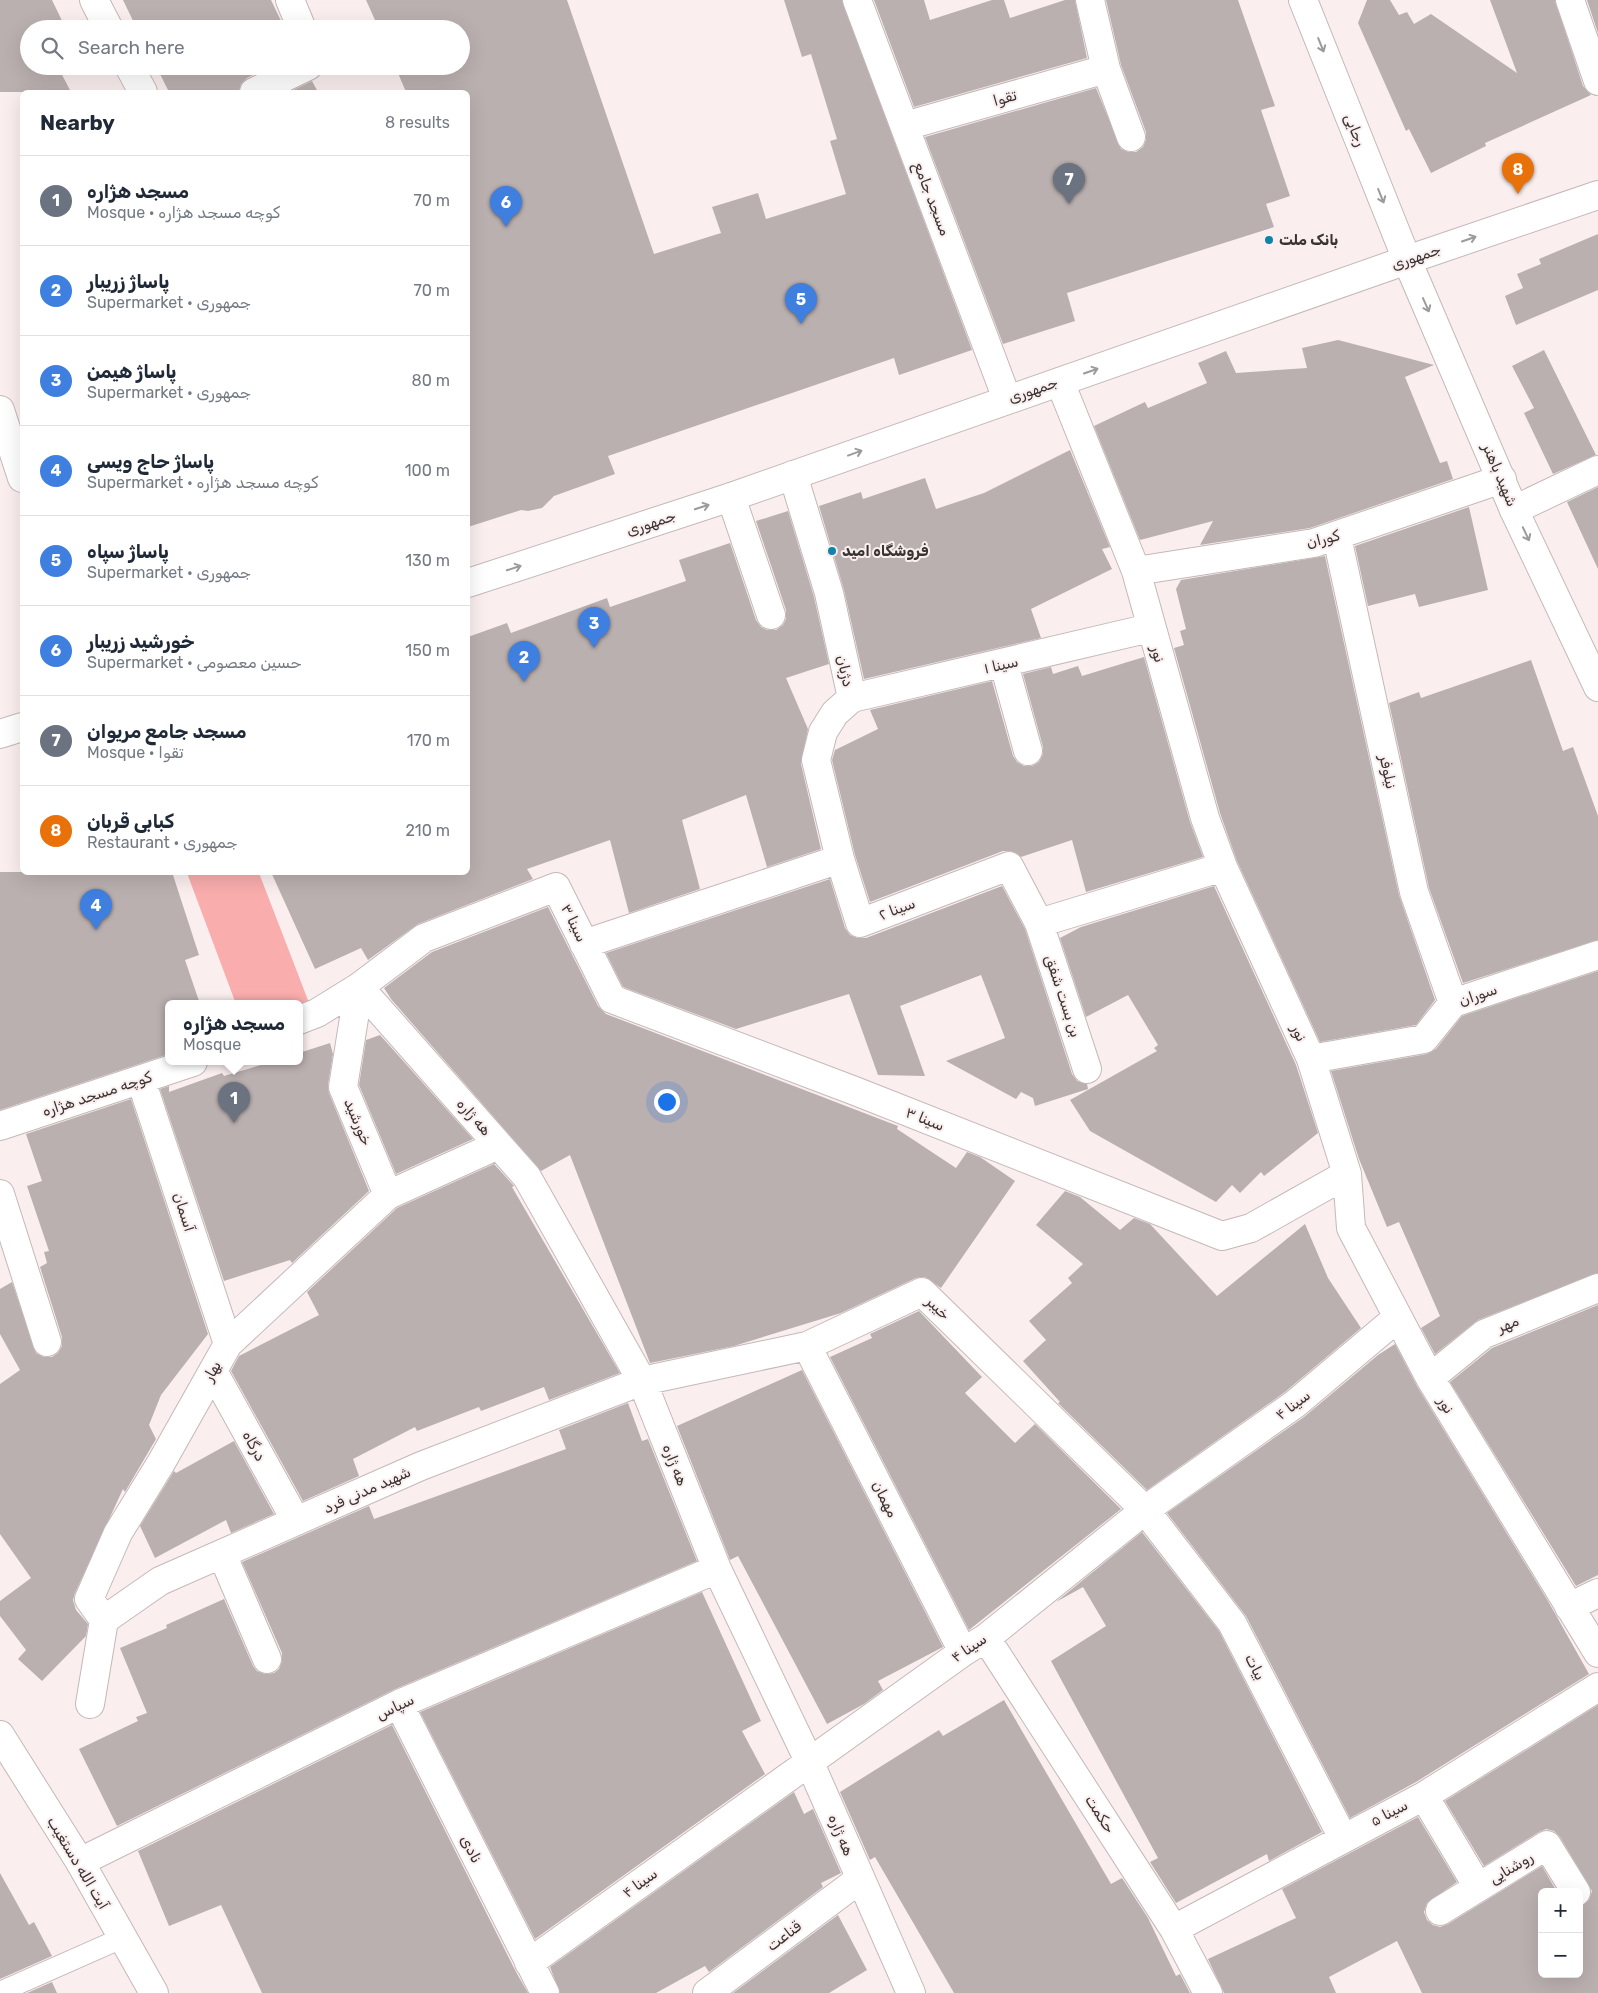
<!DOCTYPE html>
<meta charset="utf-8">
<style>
:root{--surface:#fff;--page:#f2f2f3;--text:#1f2937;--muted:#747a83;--line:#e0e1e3;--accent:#0f83a9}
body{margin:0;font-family:Rubik,Vazirmatn,sans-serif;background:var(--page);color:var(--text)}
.controls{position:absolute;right:15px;bottom:15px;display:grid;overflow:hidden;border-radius:8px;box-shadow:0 5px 20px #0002}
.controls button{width:45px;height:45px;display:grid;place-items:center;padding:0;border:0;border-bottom:1px solid var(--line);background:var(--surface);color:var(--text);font:25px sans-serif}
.you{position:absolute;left:666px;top:1101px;width:18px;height:18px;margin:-12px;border:4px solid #fff;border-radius:50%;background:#1a73e8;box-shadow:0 0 0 8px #1a73e833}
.badge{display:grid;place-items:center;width:32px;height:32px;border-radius:50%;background:var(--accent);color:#fff;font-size:16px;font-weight:700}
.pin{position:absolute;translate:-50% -41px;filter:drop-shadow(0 1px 2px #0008)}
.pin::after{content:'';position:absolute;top:26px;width:18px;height:15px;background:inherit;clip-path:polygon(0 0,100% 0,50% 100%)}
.popup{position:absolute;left:165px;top:1000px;width:138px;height:65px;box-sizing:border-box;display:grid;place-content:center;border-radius:8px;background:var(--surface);filter:drop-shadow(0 1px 4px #0005);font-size:16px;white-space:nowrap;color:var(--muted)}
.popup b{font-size:19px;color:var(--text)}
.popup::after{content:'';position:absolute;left:50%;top:100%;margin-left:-10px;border:10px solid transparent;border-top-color:var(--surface)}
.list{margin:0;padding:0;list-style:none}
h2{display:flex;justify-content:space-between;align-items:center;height:65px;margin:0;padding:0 20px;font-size:21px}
h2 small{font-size:16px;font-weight:400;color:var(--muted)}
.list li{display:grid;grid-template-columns:32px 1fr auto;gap:15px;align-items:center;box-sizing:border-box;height:90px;padding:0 20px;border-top:1px solid var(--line)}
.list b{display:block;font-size:19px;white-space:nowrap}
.list p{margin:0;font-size:16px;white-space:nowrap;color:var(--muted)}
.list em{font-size:16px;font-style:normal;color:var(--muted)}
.icon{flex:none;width:28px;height:28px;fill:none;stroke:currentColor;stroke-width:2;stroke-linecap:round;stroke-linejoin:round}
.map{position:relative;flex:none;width:1598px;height:1993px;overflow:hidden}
.search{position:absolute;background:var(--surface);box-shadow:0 5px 20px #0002;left:20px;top:20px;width:450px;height:55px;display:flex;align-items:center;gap:12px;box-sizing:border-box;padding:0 18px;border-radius:28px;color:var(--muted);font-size:19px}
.panel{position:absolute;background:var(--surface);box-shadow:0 5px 20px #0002;left:20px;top:90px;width:450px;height:785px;border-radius:8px}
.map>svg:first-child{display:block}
.green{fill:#f9adad}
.building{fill:#bbb0b0}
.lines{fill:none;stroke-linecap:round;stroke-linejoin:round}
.service-casing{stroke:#c4b8b8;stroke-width:22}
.pedestrian-casing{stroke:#c4b8b8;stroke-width:30}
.minor-casing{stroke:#c4b8b8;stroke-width:30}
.tertiary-casing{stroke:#c4b8b8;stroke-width:30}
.secondary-casing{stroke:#c4b8b8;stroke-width:30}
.service{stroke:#fff;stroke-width:20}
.pedestrian{stroke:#fff;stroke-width:28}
.minor{stroke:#fff;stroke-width:28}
.tertiary{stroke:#fff;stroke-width:28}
.secondary{stroke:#fff;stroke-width:28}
.oneway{stroke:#9c9a9a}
.poi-dot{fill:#0f83a9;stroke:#faefee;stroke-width:2}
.labels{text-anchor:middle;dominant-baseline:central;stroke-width:4;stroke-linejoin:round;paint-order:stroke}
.street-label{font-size:15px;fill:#393434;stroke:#faefee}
.poi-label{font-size:15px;font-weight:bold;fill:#393434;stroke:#faefee;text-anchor:start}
</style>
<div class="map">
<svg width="1598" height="1993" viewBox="0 0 1598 1993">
<rect width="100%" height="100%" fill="#faefee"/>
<path class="green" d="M187 873H259L311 1008 299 1013V1004H236Z"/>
<path class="building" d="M0 0H52L66 29H29V66H64L59 69 71 92H0Z
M123 0H271L285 29H137Z
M366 0H567L654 254 721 233 712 207 758 193 766 219 846 194 830 141 837 139 811 54 802 57 784 0H842L972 350 899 375 894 358 608 456 615 474 554 496 542 508 528 511 521 510 468 527V92H406L395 66H461V29H379Z
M874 0H924L930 20 992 0H1004L1010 18 1065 0H1075L1087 58 914 107Z
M1106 0H1238L1275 106 1261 110 1290 196 1266 204 1274 227 1067 293 1075 321 1003 344 925 137 1096 88 1121 149 1129 152H1136L1143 147 1146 140V132L1121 65Z
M1367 0H1390L1399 15 1407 12 1414 24 1431 14 1517 73 1490 0H1555L1583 86 1591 95 1485 143 1486 146 1431 173 1409 129 1406 131 1358 23Z
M1587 0H1598V33Z
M156 66H271L247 78 241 84 239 92H169Z
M312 81 318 92H289Z
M1598 234V290L1516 325 1505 296 1523 288 1517 274 1541 264 1539 259Z
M1338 340 1434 365 1405 377 1440 463 1447 461 1453 479 1310 528 1200 545 1213 521 1140 540 1094 426 1145 402 1148 408 1207 383 1198 363 1226 351 1236 373 1307 368 1302 348Z
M1544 350 1596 455 1553 474 1524 413 1534 408 1512 366Z
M1070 450 1110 547 1102 549 1112 569 1031 609 1041 638 864 679 844 590 819 506 861 492 863 499 925 478 936 509 984 493Z
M1598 487V569L1567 502Z
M1469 507 1488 590 1419 607 1415 594 1368 606 1355 546Z
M788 511 814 597 829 664 786 678 808 729 801 764 821 849 767 867 746 795 682 820 700 889 629 913 610 840 527 869 533 879 418 924 368 960 361 948 315 969 271 872H468V637L507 623 511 633 607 598 610 607 686 581 679 560 730 543 756 620 761 627 767 630H776L783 625 786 619V610L756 521Z
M1325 556 1399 895 1435 1000 1416 1025 1320 1042 1237 861 1220 813 1174 648 1184 645 1180 631 1186 629 1176 589 1181 580Z
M1144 657 1190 822 1203 857 1086 892 1072 840 1021 857 1011 851H1003L870 902 855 855 832 760 835 750 878 729 870 710 992 681 1013 756 1017 762 1024 766H1032L1039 762 1043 754V747L1023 674 1051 667 1053 674 1078 666 1082 676Z
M1531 660 1563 751 1573 747 1598 816V940L1463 983 1429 888 1389 703 1419 692 1421 698Z
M0 872H172L199 955 185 960 200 1004H169V1054L0 1110Z
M830 879 845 928 850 935 858 938H866L1002 886 1025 929 1072 1074 1077 1081 1087 1084 1088 1089 1035 1106 1033 1098 1021 1092 1016 1099 946 1061 1005 1038 981 975 900 1006 925 1076 878 1075 849 994 736 1029 623 987 606 953Z
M1214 886 1296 1065 1318 1133 1264 1176 1261 1172 1240 1193 1232 1185 1216 1202 1090 1131 1070 1100 1157 1051 1154 1048 1158 1045 1128 995 1086 1017 1060 938 1081 927Z
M548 907 598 1006 606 1014 898 1126 897 1129 956 1168 967 1152 980 1157 1015 1181 941 1288 925 1277 916 1278 841 1313 734 1346 650 1363 570 1155 541 1171 391 999 384 988 432 952Z
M1598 971V1273L1478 1320 1435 1354 1421 1328 1440 1316 1399 1222 1387 1227 1359 1159 1331 1071 1427 1054 1436 1049 1462 1016Z
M380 1035 473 1139 396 1174 359 1085 366 1040Z
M330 1043 333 1054 328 1085 329 1093 369 1191 292 1263 290 1260 224 1281 160 1089 169 1086V1092L222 1073 224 1076 271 1062H299V1053Z
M131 1099 208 1334 161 1395 149 1425 156 1439 125 1492 123 1489 75 1593 73 1600 76 1610 88 1624 86 1636 42 1681 18 1659 26 1650 0 1616V1601L31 1578 0 1534V1384L20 1370 0 1334V1289L12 1282 36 1353 44 1357H52L58 1353 62 1346V1337L40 1267 47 1263 44 1252 49 1251 27 1186 42 1181 26 1134Z
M494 1164 514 1186 512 1187 620 1373 549 1400 544 1387 481 1411 479 1407 417 1431 415 1427 353 1459 359 1476 303 1501 231 1371 239 1356 319 1315 307 1292 397 1208Z
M1065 1191 1080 1197 1120 1230 1134 1218 1150 1224 1217 1296 1305 1224 1328 1278 1361 1328 1285 1392 1147 1490 1058 1403 1060 1402 1023 1361 1046 1340 1029 1321 1072 1283 1068 1278 1083 1264 1036 1225Z
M1598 1305V1575L1576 1586 1450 1382 1492 1348Z
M919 1311 982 1377 965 1393 1015 1443 1035 1424 1121 1509 969 1630 830 1357 872 1338 870 1334Z
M1395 1344 1417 1386 1548 1601 1589 1674 1416 1782 1350 1818 1246 1616 1167 1513 1304 1417 1378 1355Z
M802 1370 943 1647 878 1681 883 1690 864 1704 827 1724 738 1556 730 1560 677 1426Z
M628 1403 642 1441 648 1439 697 1561 393 1690 117 1826 79 1749 138 1721 136 1717 147 1713 120 1648 167 1628 166 1625 224 1599 253 1666 257 1671 265 1674 274 1673 279 1669 282 1661V1653L242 1562 369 1506 374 1519 566 1449 559 1430Z
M234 1441 274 1514 231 1533 226 1520 155 1558 140 1526 174 1471 176 1473Z
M1142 1532 1219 1631 1322 1832 1269 1861 1267 1854 1176 1903 1150 1862 1158 1858 1051 1661 1106 1626 1083 1587 1056 1602Z
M702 1592 761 1721 742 1731 765 1774 535 1939 420 1712Z
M1004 1700 1111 1884 1122 1878 1148 1918 1176 1976 1180 1974 1190 1993H954L875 1857 870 1860 840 1792 939 1730 943 1736Z
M1598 1705V1993H1422L1397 1941 1329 1977 1336 1993H1224L1208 1959 1296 1918 1282 1889 1418 1817 1457 1882 1427 1903 1424 1912 1427 1920 1433 1925 1440 1927 1448 1924 1542 1866 1557 1892H1542V1974H1579V1907L1589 1900 1592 1891 1560 1837 1554 1831 1546 1829 1539 1832 1484 1866 1445 1801Z
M392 1725 516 1972 528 1993H262L221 1905 169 1926 138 1851Z
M794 1792 804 1814 813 1809 841 1873 821 1883 823 1887 709 1972 705 1966 656 1993H560L550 1967Z
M0 1873 29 1925 34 1922 52 1956 0 1979Z
M838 1915 867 1970 829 1993H733Z
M52 1982 57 1993H27Z"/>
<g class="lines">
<g class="service-casing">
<path id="service" d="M0 1992 122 1938"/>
</g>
<g class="pedestrian-casing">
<path id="pedestrian" d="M290 0 302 29
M857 0 1007 399
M1090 0 1106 69 1131 137
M254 92 308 66
M905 126 1106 69"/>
</g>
<g class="minor-casing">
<path id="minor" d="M94 0 109 29
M1570 0 1598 81
M129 66 143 92
M1060 382 1136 571 1205 818 1223 867 1311 1059 1347 1174 1351 1228 1430 1378 1598 1653
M0 410 22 478
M793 475 829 593 852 698 835 713 823 732 816 760 840 859
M731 497 771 615
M1514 510 1598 470
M1337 537 1414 892 1453 1003
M1136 571 1314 543 1502 479
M1004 664 1028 751
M852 698 1150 628
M1039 923 1087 1069
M584 944 840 859 860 923 1009 866 1039 923 1223 867
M359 987 527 1177 642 1381 717 1569 809 1761 911 1993
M359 987 343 1087 388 1195
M299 1020 317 1013 359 987 424 938 556 887 612 999 855 1091 1222 1236 1251 1228 1347 1174
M1311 1059 1424 1039 1453 1003 1598 955
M141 1080 228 1344
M0 1126 193 1062
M0 1194 47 1342
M807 1346 963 1652
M213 1371 296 1521
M1430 1378 1484 1334 1598 1288
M222 1554 267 1659
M1569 1607 1598 1593
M104 1620 160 1581 421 1466 642 1381 807 1346 922 1292 1145 1510 1232 1623 1343 1838
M986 1638 1174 1929 1208 1993
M90 1704 104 1620 89 1599 118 1533 161 1463 228 1344 388 1195 498 1145
M399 1704 545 1993
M1424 1796 1478 1887
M80 1862 399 1704 717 1569
M1440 1911 1547 1845 1576 1892
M1174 1929 1424 1796 1598 1687
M529 1963 963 1652 986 1638 1145 1510 1295 1404 1397 1318
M707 1993 860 1879"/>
</g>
<g class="tertiary-casing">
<path id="tertiary" d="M1303 0 1407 260 1514 510 1598 687
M468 583 731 497 1407 260
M0 734 22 727
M0 1735 80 1862 154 1993"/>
</g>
<g class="secondary-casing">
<path id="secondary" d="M1407 260 1598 195"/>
</g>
<use href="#service" class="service"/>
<use href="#pedestrian" class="pedestrian"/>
<use href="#minor" class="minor"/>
<use href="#tertiary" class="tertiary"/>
<use href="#secondary" class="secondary"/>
</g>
<defs><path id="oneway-shaft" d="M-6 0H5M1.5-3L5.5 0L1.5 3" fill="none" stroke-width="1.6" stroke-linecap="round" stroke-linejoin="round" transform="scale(1.25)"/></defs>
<g class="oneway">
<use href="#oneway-shaft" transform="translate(1321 45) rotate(68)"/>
<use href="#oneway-shaft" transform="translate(1381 196) rotate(68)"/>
<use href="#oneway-shaft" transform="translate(1469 239) rotate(-19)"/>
<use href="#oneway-shaft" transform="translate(1426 305) rotate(66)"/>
<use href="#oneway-shaft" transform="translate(1091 371) rotate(-19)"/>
<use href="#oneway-shaft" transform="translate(855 453) rotate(-20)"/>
<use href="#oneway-shaft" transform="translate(702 507) rotate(-18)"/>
<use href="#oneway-shaft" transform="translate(1526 534) rotate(65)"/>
<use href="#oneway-shaft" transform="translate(514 568) rotate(-18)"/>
</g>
<g class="poi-dot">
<circle cx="1269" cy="240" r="5"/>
<circle cx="832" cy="551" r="5"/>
</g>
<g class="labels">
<g class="street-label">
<text transform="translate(1005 98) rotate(-16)">تقوا</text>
<text transform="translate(1355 130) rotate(68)">رجایی</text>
<text transform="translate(932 199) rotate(69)">مسجد جامع</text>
<text transform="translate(1416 257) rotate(-19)">جمهوری</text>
<text transform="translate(1033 390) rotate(-19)">جمهوری</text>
<text transform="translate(1500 475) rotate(67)">شهید باهنر</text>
<text transform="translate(651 523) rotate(-18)">جمهوری</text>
<text transform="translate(1323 539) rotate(-14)">کوران</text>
<text transform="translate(1158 654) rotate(74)">نور</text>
<text transform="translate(1001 665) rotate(-13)">سینا ۱</text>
<text transform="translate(845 671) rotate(77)">دژبان</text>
<text transform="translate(1388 772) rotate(78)">نیلوفر</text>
<text transform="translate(897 909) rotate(-21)">سینا ۲</text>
<text transform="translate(574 923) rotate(64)">سینا ۳</text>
<text transform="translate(1478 995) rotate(-19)">سوران</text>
<text transform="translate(1063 996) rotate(72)">بن بست شفق</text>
<text transform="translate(1299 1033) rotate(65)">نور</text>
<text transform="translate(97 1094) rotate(-18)">کوچه مسجد هژاره</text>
<text transform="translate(474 1117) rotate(48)">هه ژاره</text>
<text transform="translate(925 1119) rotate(22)">سینا ۳</text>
<text transform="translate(358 1122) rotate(67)">خورشید</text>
<text transform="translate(184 1212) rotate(72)">آسمان</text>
<text transform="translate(938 1308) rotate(44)">خیبر</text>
<text transform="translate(1508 1324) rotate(-22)">مهر</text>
<text transform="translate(212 1371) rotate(-61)">بهار</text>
<text transform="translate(1293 1405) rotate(-37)">سینا ۴</text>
<text transform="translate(1446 1405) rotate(59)">نور</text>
<text transform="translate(254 1446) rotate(61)">درگاه</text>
<text transform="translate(675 1465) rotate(68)">هه ژاره</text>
<text transform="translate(367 1490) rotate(-24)">شهید مدنی فرد</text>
<text transform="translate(885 1499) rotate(63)">مهمان</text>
<text transform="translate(969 1648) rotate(-34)">سینا ۴</text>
<text transform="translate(1255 1667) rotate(63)">بیات</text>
<text transform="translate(395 1707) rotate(-25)">سپاس</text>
<text transform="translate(1389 1813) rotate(-28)">سینا ۵</text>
<text transform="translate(1100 1814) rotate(57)">حکمت</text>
<text transform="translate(841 1835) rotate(67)">هه ژاره</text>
<text transform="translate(471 1849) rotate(63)">نادی</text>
<text transform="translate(78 1863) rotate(59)">آیت الله دستغیب</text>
<text transform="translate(1511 1868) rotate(-31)">روشنایی</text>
<text transform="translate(640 1883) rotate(-36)">سینا ۴</text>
<text transform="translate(784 1936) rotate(-37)">قناعت</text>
</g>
<g class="poi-label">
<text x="1279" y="240">بانک ملت</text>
<text x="842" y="551">فروشگاه امید</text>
</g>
</g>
</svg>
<div class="controls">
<button>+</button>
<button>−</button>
</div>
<div class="you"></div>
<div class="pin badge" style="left:234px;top:1123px;background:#6b7280">1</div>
<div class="popup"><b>مسجد هژاره</b>Mosque</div>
<div class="pin badge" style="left:524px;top:682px;background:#3f7fe0">2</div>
<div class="pin badge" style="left:594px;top:648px;background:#3f7fe0">3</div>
<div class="pin badge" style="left:96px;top:930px;background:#3f7fe0">4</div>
<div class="pin badge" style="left:801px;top:324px;background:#3f7fe0">5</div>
<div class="pin badge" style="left:506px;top:227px;background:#3f7fe0">6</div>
<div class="pin badge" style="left:1069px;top:204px;background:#6b7280">7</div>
<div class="pin badge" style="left:1518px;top:194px;background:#e8710a">8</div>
<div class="search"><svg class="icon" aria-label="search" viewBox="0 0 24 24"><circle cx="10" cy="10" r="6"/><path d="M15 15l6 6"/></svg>Search here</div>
<section class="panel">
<h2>Nearby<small>8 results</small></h2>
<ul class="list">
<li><span class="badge" style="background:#6b7280">1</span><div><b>مسجد هژاره</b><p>Mosque · کوچه مسجد هژاره</p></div><em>70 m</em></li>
<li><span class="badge" style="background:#3f7fe0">2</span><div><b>پاساژ زریبار</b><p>Supermarket · جمهوری</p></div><em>70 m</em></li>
<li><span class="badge" style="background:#3f7fe0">3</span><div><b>پاساژ هیمن</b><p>Supermarket · جمهوری</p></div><em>80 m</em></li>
<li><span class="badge" style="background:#3f7fe0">4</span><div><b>پاساژ حاج ویسی</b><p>Supermarket · کوچه مسجد هژاره</p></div><em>100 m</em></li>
<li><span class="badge" style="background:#3f7fe0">5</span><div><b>پاساژ سپاه</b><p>Supermarket · جمهوری</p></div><em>130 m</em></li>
<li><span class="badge" style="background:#3f7fe0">6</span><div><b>خورشید زریبار</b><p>Supermarket · حسین معصومی</p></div><em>150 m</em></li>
<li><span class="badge" style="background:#6b7280">7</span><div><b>مسجد جامع مریوان</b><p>Mosque · تقوا</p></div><em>170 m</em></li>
<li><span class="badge" style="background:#e8710a">8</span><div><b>کبابی قربان</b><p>Restaurant · جمهوری</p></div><em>210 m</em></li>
</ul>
</section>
</div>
